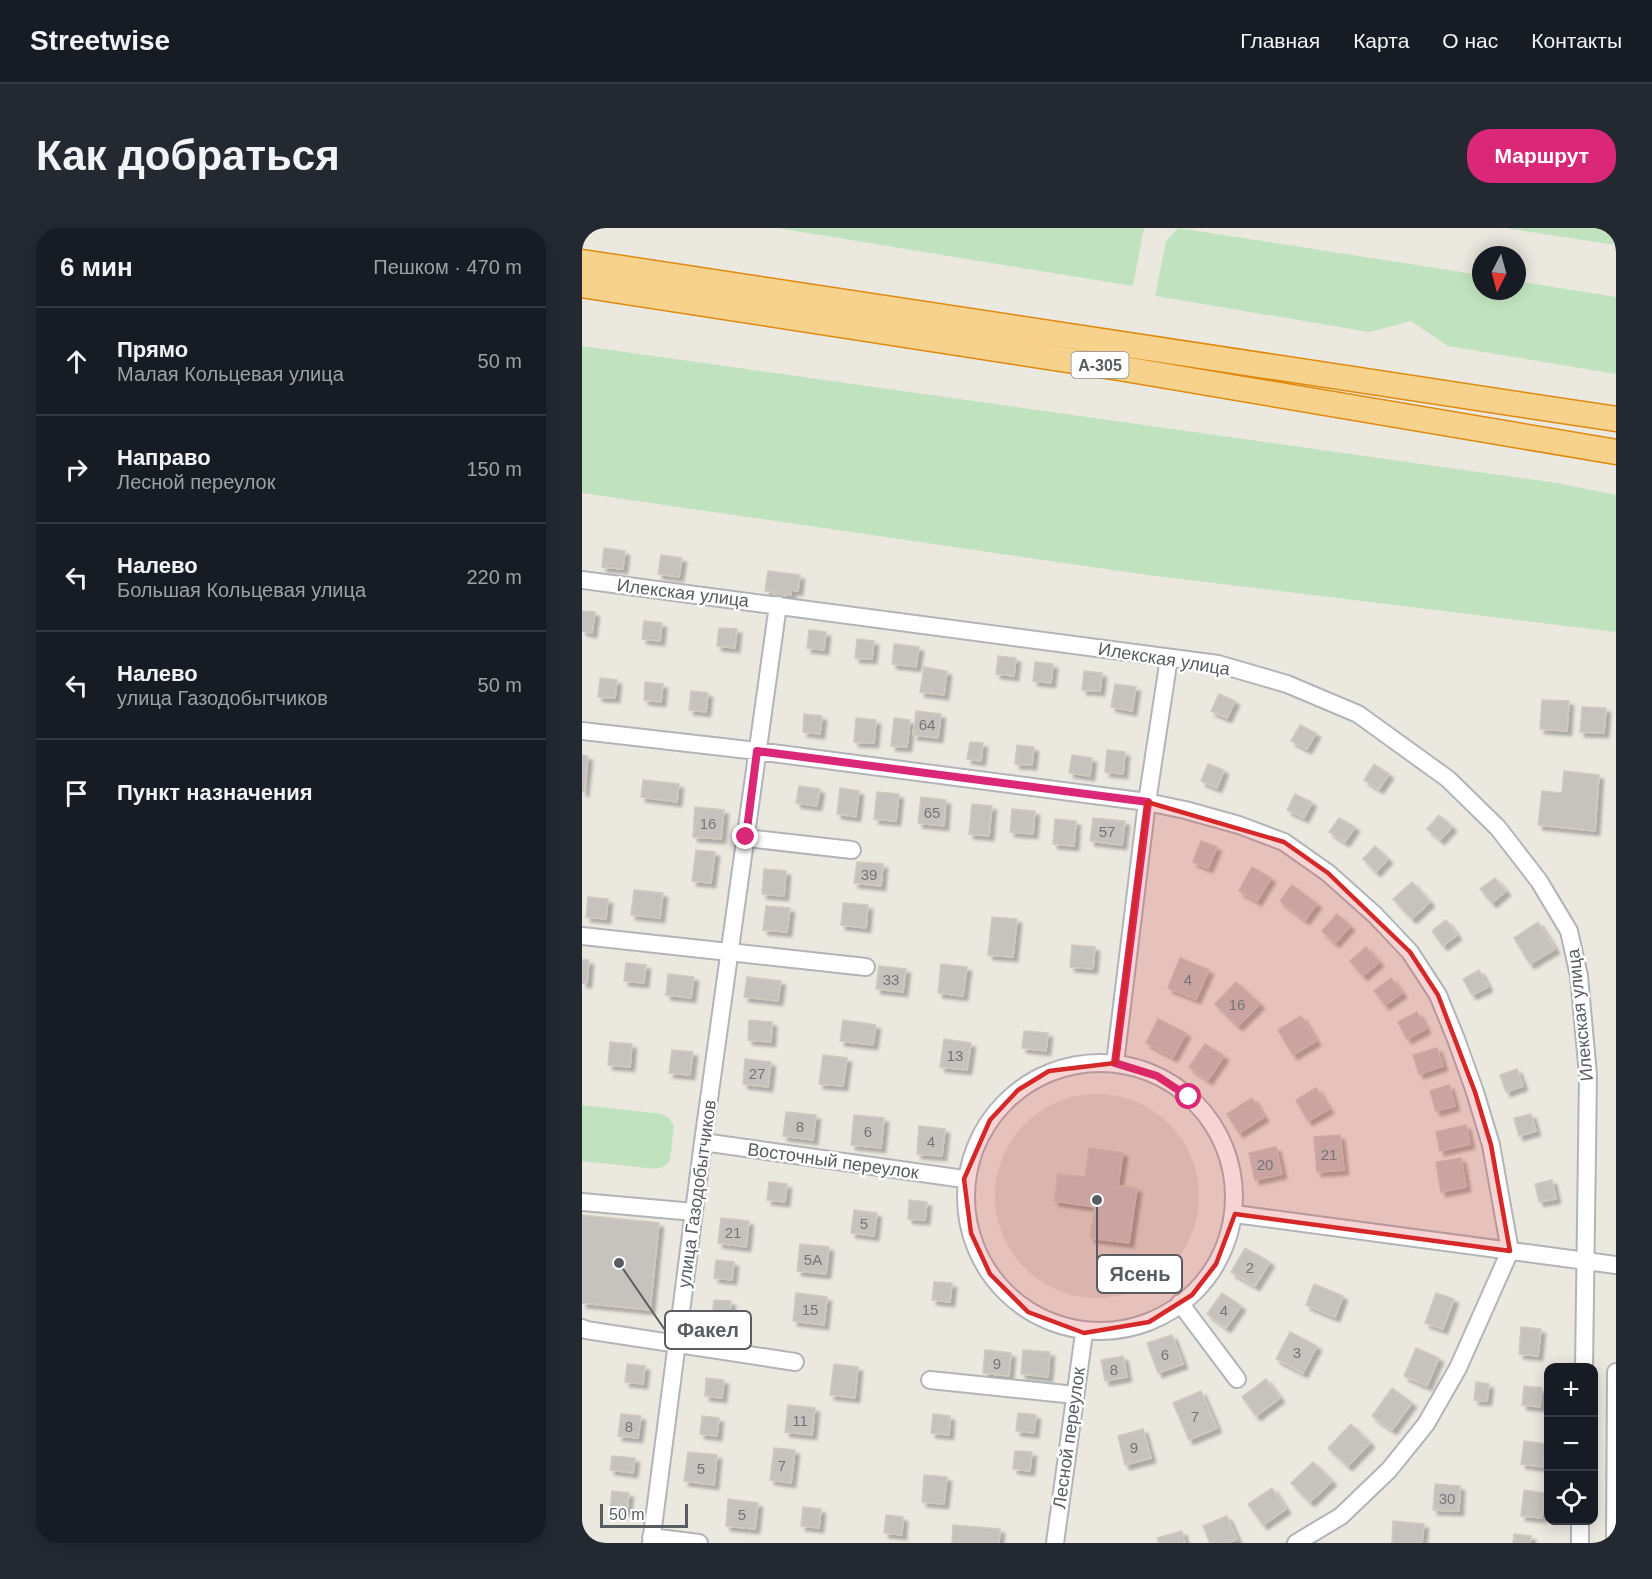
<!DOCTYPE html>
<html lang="ru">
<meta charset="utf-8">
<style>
:root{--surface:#171b24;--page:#242831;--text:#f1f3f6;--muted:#9ea1a6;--line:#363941;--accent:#db2777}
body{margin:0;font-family:Helvetica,sans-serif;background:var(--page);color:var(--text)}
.controls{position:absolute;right:18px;bottom:18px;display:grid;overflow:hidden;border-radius:12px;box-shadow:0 3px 15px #0003}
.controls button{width:54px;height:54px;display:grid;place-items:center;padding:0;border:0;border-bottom:2px solid var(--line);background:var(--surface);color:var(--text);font:30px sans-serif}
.compass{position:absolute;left:890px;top:18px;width:54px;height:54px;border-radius:50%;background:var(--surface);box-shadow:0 3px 15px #0003;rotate:186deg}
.scale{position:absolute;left:18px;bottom:15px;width:88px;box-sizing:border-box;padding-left:6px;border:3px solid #595d61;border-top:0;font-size:16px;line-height:21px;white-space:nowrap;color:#595d61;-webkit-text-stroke:4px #fff;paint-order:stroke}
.stop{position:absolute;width:18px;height:18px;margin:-14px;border:4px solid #db2777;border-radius:50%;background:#fff}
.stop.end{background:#db2777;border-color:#fff;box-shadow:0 2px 6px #0008}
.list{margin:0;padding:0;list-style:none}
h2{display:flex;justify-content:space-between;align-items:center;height:78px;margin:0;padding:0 24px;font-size:26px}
h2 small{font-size:20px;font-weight:400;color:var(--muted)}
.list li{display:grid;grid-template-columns:39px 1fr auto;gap:18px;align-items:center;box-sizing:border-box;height:108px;padding:0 24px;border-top:2px solid var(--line)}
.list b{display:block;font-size:22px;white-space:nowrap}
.list p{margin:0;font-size:20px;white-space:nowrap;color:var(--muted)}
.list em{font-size:20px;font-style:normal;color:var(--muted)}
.icon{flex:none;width:33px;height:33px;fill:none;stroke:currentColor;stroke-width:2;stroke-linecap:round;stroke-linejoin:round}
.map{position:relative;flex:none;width:1034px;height:1315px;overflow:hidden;border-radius:24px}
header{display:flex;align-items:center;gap:36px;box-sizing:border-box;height:84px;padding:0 30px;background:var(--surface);border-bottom:2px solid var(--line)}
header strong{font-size:28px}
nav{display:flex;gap:33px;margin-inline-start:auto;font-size:21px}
.intro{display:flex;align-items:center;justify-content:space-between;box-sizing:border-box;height:144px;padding:0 36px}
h1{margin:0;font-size:42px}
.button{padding:15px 27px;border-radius:24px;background:var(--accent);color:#fff;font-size:21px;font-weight:700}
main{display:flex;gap:36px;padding:0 36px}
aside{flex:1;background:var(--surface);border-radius:24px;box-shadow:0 3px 15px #0003}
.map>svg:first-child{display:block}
.education{fill:#dbd7cf}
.green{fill:#c1e2be}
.building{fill:#c6c3be;stroke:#d0c9bf;stroke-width:1.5;filter:url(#shadow)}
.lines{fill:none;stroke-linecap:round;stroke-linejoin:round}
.minor-casing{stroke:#b1b4b8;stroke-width:20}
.highway-casing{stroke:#df8a0d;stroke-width:27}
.minor{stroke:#fff;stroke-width:16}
.highway{stroke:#f6d28d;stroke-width:24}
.route{stroke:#db2777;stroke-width:8}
.marked{fill:#d62828;fill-opacity:0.2;stroke:#d62828;stroke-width:4.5;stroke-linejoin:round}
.labels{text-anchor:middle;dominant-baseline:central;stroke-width:5;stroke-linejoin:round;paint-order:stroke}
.number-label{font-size:15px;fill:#747678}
.shield{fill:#fff;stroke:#8b8e90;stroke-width:1.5}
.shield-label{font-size:16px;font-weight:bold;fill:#595d61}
.street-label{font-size:18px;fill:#595d61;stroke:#fff}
.leader{fill:none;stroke:#595d61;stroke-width:2}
.callout-dot{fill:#595d61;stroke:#fff;stroke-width:2}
.callout{fill:#fff;stroke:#595d61;stroke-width:2}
.callout-label{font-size:20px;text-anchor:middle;font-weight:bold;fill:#595d61}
</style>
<header>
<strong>Streetwise</strong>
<nav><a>Главная</a><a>Карта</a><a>О нас</a><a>Контакты</a></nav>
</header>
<div class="intro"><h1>Как добраться</h1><a class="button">Маршрут</a></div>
<main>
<aside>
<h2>6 мин<small>Пешком · 470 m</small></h2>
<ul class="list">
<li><svg class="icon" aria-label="ahead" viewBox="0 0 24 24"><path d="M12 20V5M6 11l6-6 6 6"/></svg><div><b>Прямо</b><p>Малая Кольцевая улица</p></div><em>50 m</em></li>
<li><svg class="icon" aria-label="right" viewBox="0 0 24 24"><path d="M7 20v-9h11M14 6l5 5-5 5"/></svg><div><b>Направо</b><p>Лесной переулок</p></div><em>150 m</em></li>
<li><svg class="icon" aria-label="left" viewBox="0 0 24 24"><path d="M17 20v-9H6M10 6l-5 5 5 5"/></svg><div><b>Налево</b><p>Большая Кольцевая улица</p></div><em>220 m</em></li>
<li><svg class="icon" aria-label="left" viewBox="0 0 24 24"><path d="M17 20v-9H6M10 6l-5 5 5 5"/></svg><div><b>Налево</b><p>улица Газодобытчиков</p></div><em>50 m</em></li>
<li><svg class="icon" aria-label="arrive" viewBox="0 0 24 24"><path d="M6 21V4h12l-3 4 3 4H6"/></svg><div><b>Пункт назначения</b></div></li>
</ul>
</aside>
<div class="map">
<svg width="1034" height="1315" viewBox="0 0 1034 1315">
<defs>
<filter id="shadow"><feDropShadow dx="4.5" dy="4.5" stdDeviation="1.5" flood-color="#0004"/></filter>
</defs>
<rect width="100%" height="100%" fill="#ebe8e0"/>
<path class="education" d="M413 968a102 102 0 1 1 204 0a102 102 0 1 1-204 0Z"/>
<path class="green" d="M195 0H562L551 58Z
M596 0 899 47V63H935V53L1034 69V146L866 118 829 93 787 104 573 68 584 13Z
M923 0H1034V17Z
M0 118 975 255 1034 267V404L566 347 0 265Z
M0 877 80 886 87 890 92 898 88 933 81 939 74 941 0 933Z"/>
<path class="building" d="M22 320 43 323 41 341 20 339Z
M79 327 100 330 97 349 76 346Z
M186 343 218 347 216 363 209 362V367L203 366 202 370 191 369 192 364 183 363Z
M0 383 13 384 10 405 0 403Z
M62 393 80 395 78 413 60 411Z
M137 400 155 401 153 420 135 418Z
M227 402 244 404 242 422 225 420Z
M275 411 292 413 290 431 273 430Z
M312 416 337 419 334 439 310 436Z
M416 428 434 430 432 448 414 446Z
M453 434 471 436 469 455 451 453Z
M342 439 365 443 362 467 338 464Z
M502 443 520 445 518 463 500 462Z
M18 450 35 452 33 470 16 469Z
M63 454 81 456 79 474 62 472Z
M533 456 554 459 550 483 529 479Z
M109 463 126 465 124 484 107 482Z
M637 466 653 473 645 490 629 483Z
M960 472 987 473 985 503 958 501Z
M1000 479 1024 480 1022 505 998 504Z
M334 483 359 486 356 510 331 507Z
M222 486 240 488 238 506 221 504Z
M274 490 294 492 292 515 272 514Z
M312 490 328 492 325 519 309 518Z
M718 497 734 505 725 521 709 513Z
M388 514 401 515 399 533 385 531Z
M435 517 452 519 450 537 433 536Z
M525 522 543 524 541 546 523 544Z
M0 527 6 528 2 564 0 563Z
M490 527 510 530 508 548 487 545Z
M626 536 642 542 635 560 619 553Z
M792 536 807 546 797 561 782 552Z
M982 543 1017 547 1013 603 956 597 960 563 980 565Z
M61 552 97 556 95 574 59 569Z
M217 558 238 561 235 578 214 575Z
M258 560 277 563 274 589 255 586Z
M295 564 317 566 314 593 292 591Z
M713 566 730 574 722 590 705 582Z
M339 569 364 572 362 598 336 595Z
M390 576 410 578 407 608 387 606Z
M113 579 142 582 139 611 111 609Z
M430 581 453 583 451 606 428 604Z
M857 587 870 599 858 612 845 601Z
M511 590 543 593 540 617 508 613Z
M757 590 773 599 763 614 747 604Z
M473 591 494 593 492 618 471 616Z
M619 613 635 619 626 640 611 634Z
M793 618 806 631 794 644 781 631Z
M114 622 133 624 129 655 110 653Z
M275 634 301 636 299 658 272 655Z
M670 639 689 650 675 673 657 663Z
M182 641 204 643 202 668 180 666Z
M913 650 924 663 910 675 898 661Z
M830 654 848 674 830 691 811 671Z
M710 657 735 676 723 692 698 673Z
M52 662 81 665 78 690 49 687Z
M6 669 26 671 24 691 4 689Z
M261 675 286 677 284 700 259 697Z
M184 678 208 680 205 704 181 702Z
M755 686 768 698 753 715 740 703Z
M410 689 435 691 431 729 406 727Z
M864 692 875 707 861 718 850 703Z
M956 694 973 721 948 736 932 710Z
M490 717 513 719 511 741 488 739Z
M784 719 797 734 781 748 768 733Z
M598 730 627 742 614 771 586 760Z
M0 732H7L5 755H0Z
M44 735 64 737 62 755 42 753Z
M359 736 385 739 381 768 356 765Z
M297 738 324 741 321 764 294 761Z
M897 742 906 759 890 767 881 751Z
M86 746 112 749 109 770 84 767Z
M165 749 199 753 196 773 162 769Z
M809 750 820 765 803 777 792 763Z
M654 754 678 776 656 798 633 776Z
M835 784 844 801 825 811 816 794Z
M719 788 734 813 711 827 696 802Z
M576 791 604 805 591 829 564 815Z
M167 792 190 794 189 814 166 812Z
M261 792 294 797 291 817 258 813Z
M442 803 466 805 464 823 440 820Z
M362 811 389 815 385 842 358 839Z
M28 814 50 816 48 839 26 837Z
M623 816 642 828 626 852 607 839Z
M855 820 861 838 837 846 831 827Z
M90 822 111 824 108 847 87 845Z
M241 827 265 830 261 858 237 856Z
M163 831 189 834 186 859 161 856Z
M935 841 941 858 924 864 918 847Z
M867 857 873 878 854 883 848 863Z
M734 860 747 881 726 893 714 872Z
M670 870 682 889 657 905 645 886Z
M204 884 234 887 231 912 201 908Z
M949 886 954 903 937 908 932 890Z
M272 887 302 890 299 920 269 917Z
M884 897 888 916 858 923 854 904Z
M337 898 363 901 360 928 335 926Z
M758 907 762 942 735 944 732 909Z
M694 919 700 946 673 952 667 925Z
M507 920 541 925 536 958 555 960 547 1015 508 1010 513 979 472 973 476 946 503 949Z
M879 930 884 959 859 964 854 934Z
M970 952 974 971 957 974 953 956Z
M187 954 205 956 203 974 185 972Z
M327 972 345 974 343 992 326 991Z
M272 982 295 985 292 1008 269 1005Z
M0 987 77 995 68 1082 0 1075Z
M139 990 167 993 164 1019 136 1015Z
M218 1016 247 1019 244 1046 215 1043Z
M663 1020 688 1034 673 1058 649 1044Z
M134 1032 152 1034 150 1052 132 1050Z
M352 1054 370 1055 368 1074 350 1072Z
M732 1056 761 1068 753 1089 724 1077Z
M214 1065 245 1069 242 1097 211 1093Z
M640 1065 659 1078 644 1100 625 1086Z
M854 1065 872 1071 861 1101 843 1095Z
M132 1072 149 1073 147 1092 130 1090Z
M939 1099 959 1101 956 1128 937 1126Z
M708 1104 735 1118 721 1145 694 1131Z
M590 1107 601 1136 576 1145 565 1115Z
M834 1120 857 1130 845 1158 822 1148Z
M403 1122 429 1125 427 1148 401 1145Z
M441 1122 468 1124 466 1149 439 1146Z
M541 1128 545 1149 523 1153 519 1132Z
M45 1136 63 1138 61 1156 43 1154Z
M252 1136 276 1139 273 1170 248 1167Z
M124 1150 142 1152 140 1170 123 1168Z
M684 1151 698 1170 674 1188 660 1169Z
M894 1154 907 1156 905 1173 892 1172Z
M942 1158 960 1160 958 1179 940 1177Z
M810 1160 830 1175 810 1202 790 1188Z
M619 1163 635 1200 607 1212 591 1175Z
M206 1177 233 1180 230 1207 203 1204Z
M436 1185 454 1187 452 1205 434 1203Z
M39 1186 59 1188 56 1210 36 1208Z
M351 1186 368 1188 367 1207 349 1205Z
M120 1188 137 1190 135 1208 118 1206Z
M769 1196 788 1215 766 1238 746 1220Z
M561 1201 569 1230 543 1237 536 1208Z
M942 1213 964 1216 961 1239 939 1236Z
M192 1220 213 1222 209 1255 188 1252Z
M433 1223 450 1224 448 1243 431 1241Z
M106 1224 135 1227 132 1257 102 1253Z
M30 1228 53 1230 51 1245 28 1242Z
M731 1234 750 1253 728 1274 709 1255Z
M342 1247 365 1249 362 1276 340 1274Z
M853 1256 878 1258 877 1283 851 1282Z
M690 1260 704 1281 681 1297 666 1276Z
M942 1262 962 1265 960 1290 939 1288Z
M30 1263 47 1265 45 1283 28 1281Z
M146 1271 176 1275 173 1301 144 1298Z
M221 1279 239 1281 237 1300 219 1298Z
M304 1287 321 1289 320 1307 302 1305Z
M645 1288 655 1311 646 1315H628L621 1298Z
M811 1293 842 1296 840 1315H810Z
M371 1297 418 1301 417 1315H370Z
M600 1303 603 1315H577L575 1310Z
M932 1306 949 1308 948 1315H931Z"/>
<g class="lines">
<g class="minor-casing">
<path id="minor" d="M0 352 636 436 705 456 776 486 866 551 916 600 957 653 987 703 997 748 1006 847 1002 1140
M0 503 175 523 565 574 603 582 657 597 702 614 746 645 793 687 828 724 856 767 874 811 893 864 909 917 928 1023 876 1140 844 1196 807 1242 759 1288 714 1315
M164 610 270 622
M0 708 284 739
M533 835 565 574 587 430
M384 969a134 134 0 1 1 268 0a134 134 0 1 1-268 0Z
M121 914 382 951
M0 974 112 984
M653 986 1034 1037
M598 1075 655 1151
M0 1100 4 1102 213 1134
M348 1152 493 1167
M69 1309 117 1315
M69 1315 121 914 196 377
M473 1315 502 1105
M998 1315V1292
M1033 1315 1034 1144"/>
</g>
<g class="highway-casing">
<path id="highway" d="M0 34 1034 191
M0 57 537 140 1034 224"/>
</g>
<use href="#minor" class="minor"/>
<use href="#highway" class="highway"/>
</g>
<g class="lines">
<path class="route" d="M164 609 175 523 566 574 533 835 575 848 607 869"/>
</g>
<path class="marked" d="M565 574 702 614 746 645 828 724 856 767 893 864 909 917 928 1023 653 986 634 1036 610 1067 567 1094 502 1105 446 1084 408 1046 389 1005 382 951 408 892 436 862 467 843 533 835Z"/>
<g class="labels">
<g class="number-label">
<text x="345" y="496">64</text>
<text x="350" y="584">65</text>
<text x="126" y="595">16</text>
<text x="525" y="603">57</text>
<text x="287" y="646">39</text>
<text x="309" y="751">33</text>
<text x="606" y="751">4</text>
<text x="655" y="776">16</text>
<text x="373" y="827">13</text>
<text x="175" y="845">27</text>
<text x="218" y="898">8</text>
<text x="286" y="903">6</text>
<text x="349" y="913">4</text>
<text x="747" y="926">21</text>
<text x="683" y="936">20</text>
<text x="282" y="995">5</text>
<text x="151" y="1004">21</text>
<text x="231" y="1031">5А</text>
<text x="668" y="1039">2</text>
<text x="228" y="1081">15</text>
<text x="642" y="1082">4</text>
<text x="715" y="1124">3</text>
<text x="583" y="1126">6</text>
<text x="415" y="1135">9</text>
<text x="532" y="1141">8</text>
<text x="613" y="1188">7</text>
<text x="218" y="1192">11</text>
<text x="47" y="1198">8</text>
<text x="552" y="1219">9</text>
<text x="200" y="1237">7</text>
<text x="119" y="1240">5</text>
<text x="865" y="1270">30</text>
<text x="160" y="1286">5</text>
</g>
<rect class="shield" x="489.5" y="124" width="57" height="26" rx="4.5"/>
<g class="shield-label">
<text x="518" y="137">А-305</text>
</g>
<g class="street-label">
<text transform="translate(101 365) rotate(7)">Илекская улица</text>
<text transform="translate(582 431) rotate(9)">Илекская улица</text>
<text transform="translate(998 787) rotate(-96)">Илекская улица</text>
<text transform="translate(251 933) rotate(8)">Восточный переулок</text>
<text transform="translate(115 966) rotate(-82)">улица Газодобытчиков</text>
<text transform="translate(487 1210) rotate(-82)">Лесной переулок</text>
</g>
</g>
<path class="leader" d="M515 972L515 1046M37 1035L83 1102"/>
<g class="callout-dot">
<circle cx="515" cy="972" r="6"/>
<circle cx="37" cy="1035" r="6"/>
</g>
<g class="callout">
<rect x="515" y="1027" width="85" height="38" rx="6"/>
<rect x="83" y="1083" width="86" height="38" rx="6"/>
</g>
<g class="callout-label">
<text x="558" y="1053">Ясень</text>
<text x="126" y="1109">Факел</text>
</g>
</svg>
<div class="controls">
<button>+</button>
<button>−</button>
<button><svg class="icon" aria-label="locate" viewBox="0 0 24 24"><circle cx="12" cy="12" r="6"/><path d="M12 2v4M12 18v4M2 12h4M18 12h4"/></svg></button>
</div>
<svg class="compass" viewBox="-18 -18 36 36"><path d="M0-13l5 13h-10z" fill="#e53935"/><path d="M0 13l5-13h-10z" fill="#9ea1a6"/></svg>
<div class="scale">50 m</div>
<div class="stop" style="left:607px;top:869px"></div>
<div class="stop end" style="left:164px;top:609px"></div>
</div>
</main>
